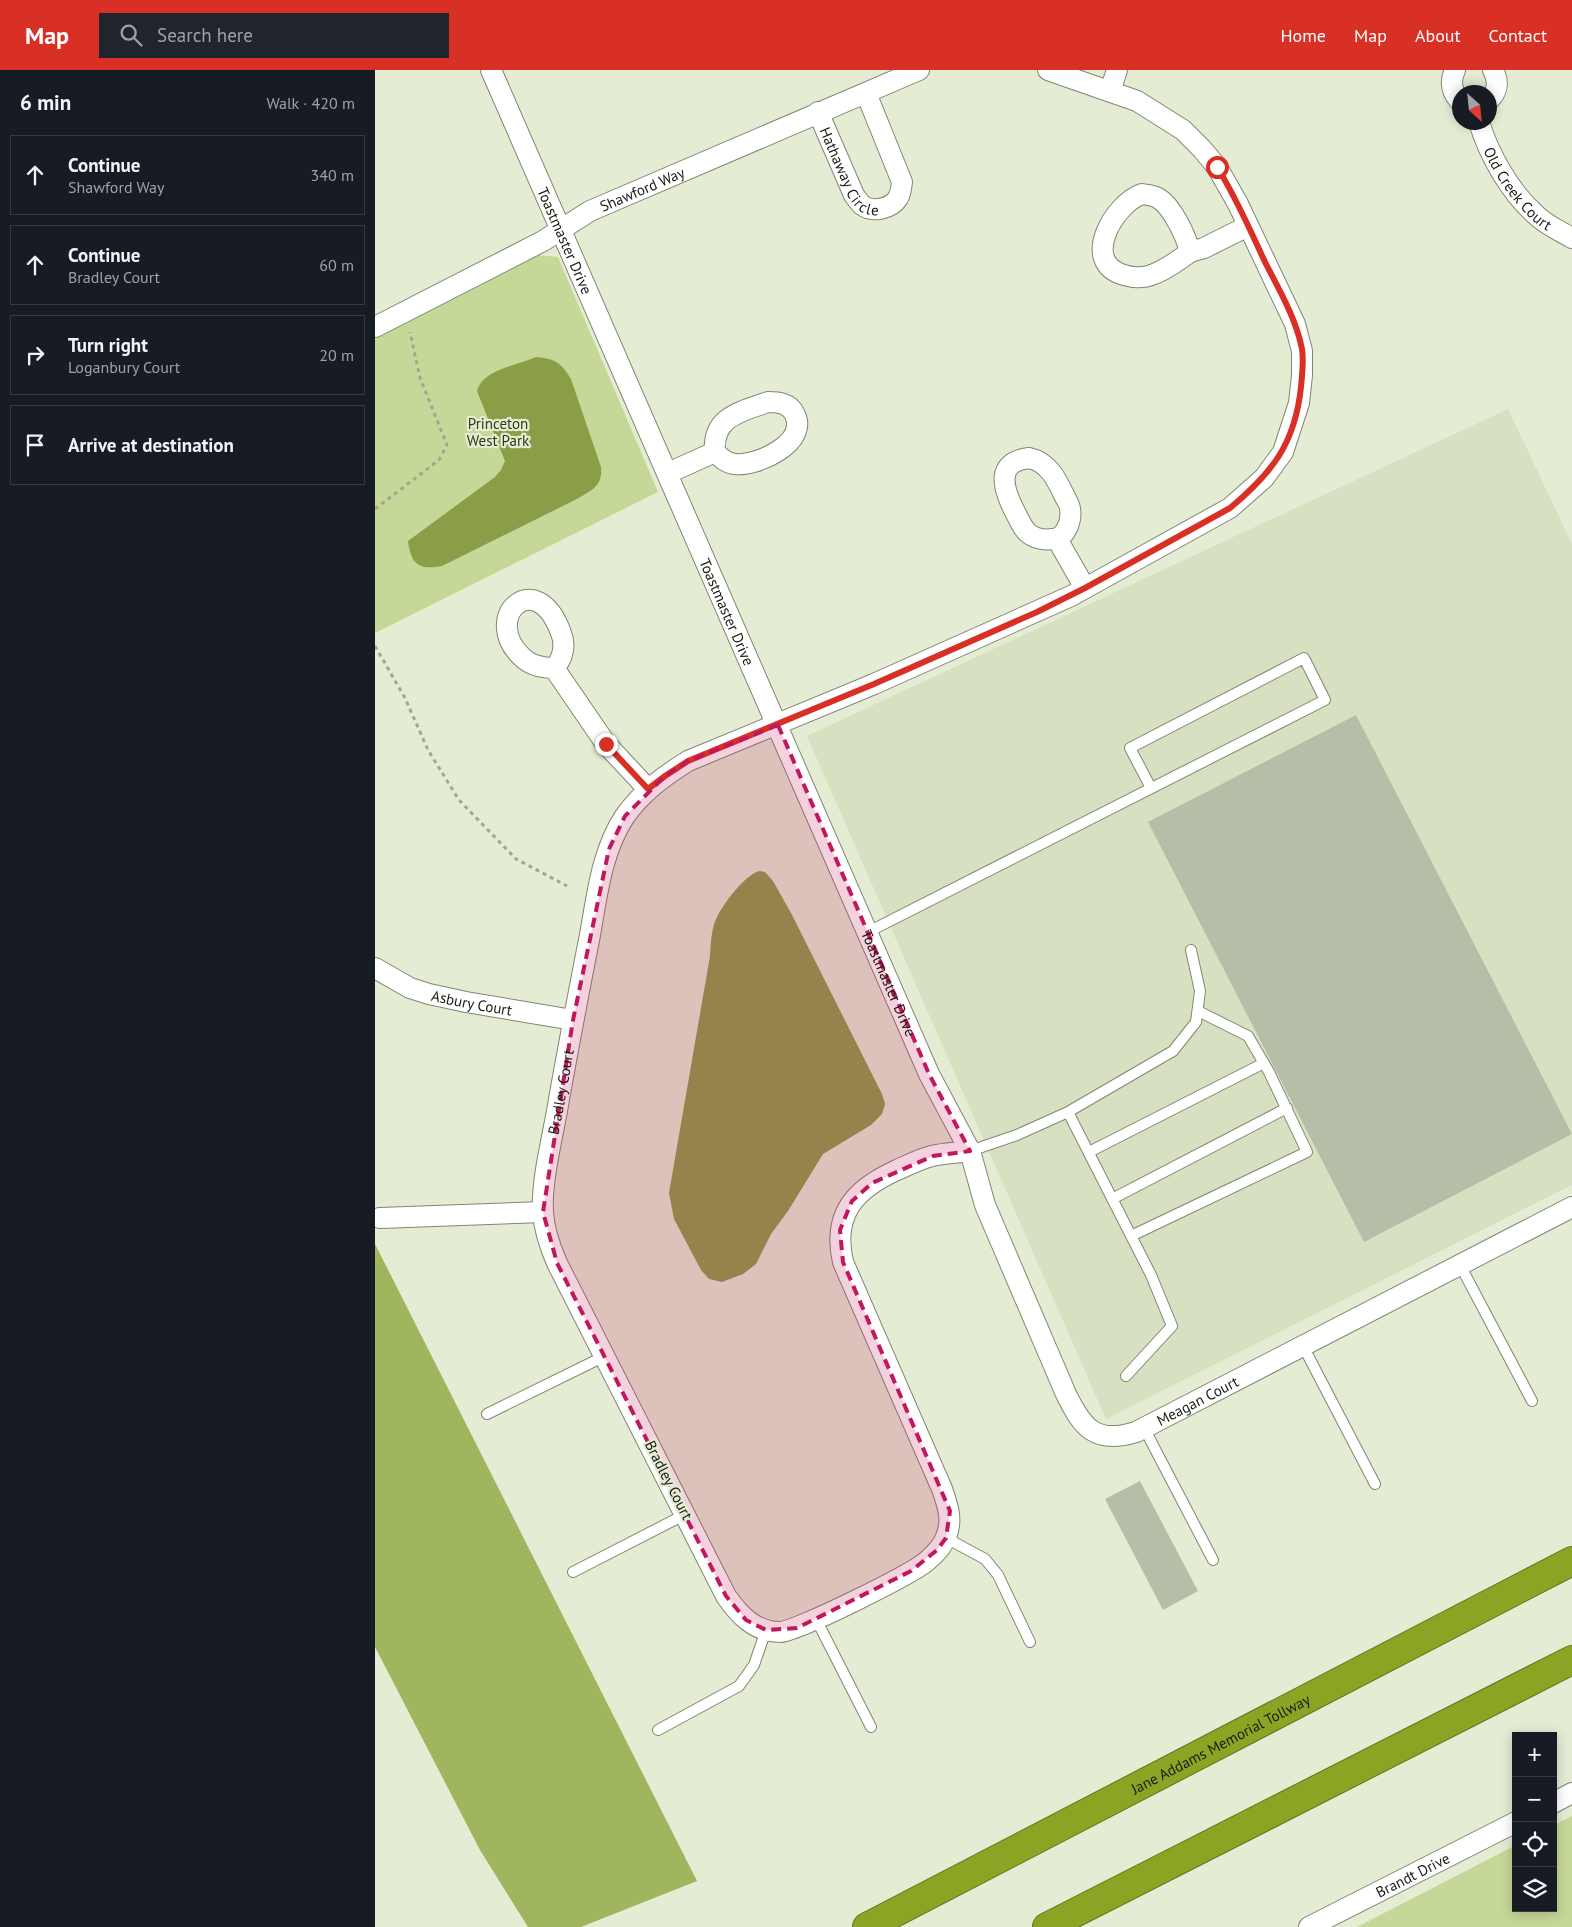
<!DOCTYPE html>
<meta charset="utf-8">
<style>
:root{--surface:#171b24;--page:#20242c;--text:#f1f3f6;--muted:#9ea1a6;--line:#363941;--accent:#d93025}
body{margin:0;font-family:"PT Sans",sans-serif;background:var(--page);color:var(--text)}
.controls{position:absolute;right:15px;bottom:15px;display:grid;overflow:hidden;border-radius:0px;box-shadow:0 2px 12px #0003}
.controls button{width:45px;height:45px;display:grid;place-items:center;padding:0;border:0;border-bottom:1px solid var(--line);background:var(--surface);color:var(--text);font:25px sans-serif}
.compass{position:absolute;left:1077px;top:15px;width:45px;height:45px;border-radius:50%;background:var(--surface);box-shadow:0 2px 12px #0003;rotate:153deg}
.stop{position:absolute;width:15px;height:15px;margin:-11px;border:4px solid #d93025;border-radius:50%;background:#fff}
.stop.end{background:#d93025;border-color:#fff;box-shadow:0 1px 5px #0008}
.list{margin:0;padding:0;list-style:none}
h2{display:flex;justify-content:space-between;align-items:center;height:65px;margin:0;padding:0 20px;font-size:21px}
h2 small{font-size:16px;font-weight:400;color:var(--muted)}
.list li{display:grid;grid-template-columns:32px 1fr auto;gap:15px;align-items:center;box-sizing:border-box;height:80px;margin:0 10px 10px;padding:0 10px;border:1px solid var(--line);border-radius:0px}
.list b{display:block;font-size:19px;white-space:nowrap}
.list p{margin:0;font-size:16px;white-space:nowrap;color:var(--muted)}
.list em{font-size:16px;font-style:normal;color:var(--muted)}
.icon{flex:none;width:28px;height:28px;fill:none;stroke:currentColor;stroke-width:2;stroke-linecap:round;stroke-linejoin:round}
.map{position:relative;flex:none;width:1197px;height:1857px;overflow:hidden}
header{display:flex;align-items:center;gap:30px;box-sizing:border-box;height:70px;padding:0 25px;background:var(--accent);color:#fff}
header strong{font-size:24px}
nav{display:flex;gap:28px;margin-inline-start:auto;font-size:18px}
.search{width:350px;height:45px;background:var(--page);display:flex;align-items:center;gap:12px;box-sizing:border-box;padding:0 18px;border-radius:0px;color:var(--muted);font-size:19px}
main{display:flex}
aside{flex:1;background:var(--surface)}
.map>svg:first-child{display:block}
.built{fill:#d7e0c1}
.green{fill:#c6d897}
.forest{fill:#9fb55e}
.water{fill:#899e47}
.building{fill:#b7bea7}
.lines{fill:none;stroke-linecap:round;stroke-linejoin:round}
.lane-casing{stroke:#808771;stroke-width:12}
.street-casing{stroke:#808771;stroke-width:22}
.highway-casing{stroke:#62751e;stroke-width:30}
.path{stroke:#a1a794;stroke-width:3;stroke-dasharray:4 4;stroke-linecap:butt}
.lane{stroke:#fff;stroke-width:10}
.street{stroke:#fff;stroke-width:20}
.highway{stroke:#8aa524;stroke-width:28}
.route{stroke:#d93025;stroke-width:6}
.marked{fill:#c2185b;fill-opacity:0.2;stroke:#c2185b;stroke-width:4;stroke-dasharray:10 6;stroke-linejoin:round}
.labels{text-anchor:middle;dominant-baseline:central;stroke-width:4.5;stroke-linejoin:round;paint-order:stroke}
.street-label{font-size:15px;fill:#191b13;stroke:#e4ecd4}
.park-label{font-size:15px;fill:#303914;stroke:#e4ecd4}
</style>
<header>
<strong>Map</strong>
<div class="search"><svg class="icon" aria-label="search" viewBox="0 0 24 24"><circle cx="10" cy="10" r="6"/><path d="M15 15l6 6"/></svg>Search here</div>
<nav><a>Home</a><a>Map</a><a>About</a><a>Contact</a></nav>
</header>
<main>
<aside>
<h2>6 min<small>Walk · 420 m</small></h2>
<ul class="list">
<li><svg class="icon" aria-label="ahead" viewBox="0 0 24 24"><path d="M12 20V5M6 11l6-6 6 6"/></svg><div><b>Continue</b><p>Shawford Way</p></div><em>340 m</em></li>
<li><svg class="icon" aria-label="ahead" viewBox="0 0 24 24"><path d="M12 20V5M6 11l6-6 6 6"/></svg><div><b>Continue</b><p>Bradley Court</p></div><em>60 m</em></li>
<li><svg class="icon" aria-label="right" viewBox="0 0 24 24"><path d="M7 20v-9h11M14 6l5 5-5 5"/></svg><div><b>Turn right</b><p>Loganbury Court</p></div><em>20 m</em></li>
<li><svg class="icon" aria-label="arrive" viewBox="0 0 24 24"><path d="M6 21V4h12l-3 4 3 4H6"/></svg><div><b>Arrive at destination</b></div></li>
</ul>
</aside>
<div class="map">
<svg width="1197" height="1857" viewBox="0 0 1197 1857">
<rect width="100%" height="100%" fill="#e4ecd4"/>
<path class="built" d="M1133 339 1197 474V1115L731 1349 432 666Z"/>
<path class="green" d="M162 185 183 187 283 422 0 563V269Z
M1197 1746V1857H982L1141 1775V1838H1178V1756Z"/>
<path class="forest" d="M0 1174 322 1811 206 1857H153L105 1780 0 1577Z"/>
<path class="water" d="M161 287C180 289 186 292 196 309L226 397C228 417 215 421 200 430L67 496C44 500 36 495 33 471L120 407 126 400 130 391 102 321C108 299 141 296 161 287Z
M384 801 390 802 398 811 416 843 507 1024 510 1034 507 1044 496 1055 448 1084 413 1141 396 1164 381 1194 368 1204 347 1212 334 1209 326 1200 299 1149 294 1123 335 886C336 873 336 859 342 847 349 833 369 806 384 801Z"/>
<path class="building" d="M981 645 1197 1064 989 1172 773 752Z
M765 1411 823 1521 788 1540 730 1429Z"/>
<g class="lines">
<g class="lane-casing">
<path id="lane" d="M493 862 950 630 929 588 755 678 776 718
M693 1042 776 1205 797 1256 751 1306
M595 1081 642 1065 693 1042 798 981 821 952 825 921 816 880
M714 1082 889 993
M737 1129 912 1038
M756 1166 932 1082 894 1002 873 966 823 941
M1085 1195 1157 1331
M928 1276 1000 1414
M112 1344 230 1286
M769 1358 838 1490
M571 1468 610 1489 623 1505 655 1572
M198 1502 311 1444
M441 1549 496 1657
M283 1660 364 1616 379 1595 391 1560"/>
</g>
<g class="street-casing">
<g id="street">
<path id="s1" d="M116 0 554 1004 595 1081 610 1135 691 1324C707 1357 720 1375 761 1362L1197 1137"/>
<path d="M1080 0C1075 11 1076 21 1084 30"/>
<path d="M735 21 742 0"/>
<path d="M1114 30C1123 21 1124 11 1118 0"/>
<path id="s2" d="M443 42 479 125C481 128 484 132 487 135 497 143 516 139 523 128 526 123 526 118 527 112L491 23"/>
<path id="s3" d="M1104 52C1114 85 1135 122 1161 145 1171 155 1185 161 1197 168"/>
<path d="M767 124C773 125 778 125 783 128 797 136 811 166 815 182 804 190 792 199 779 204 768 209 759 208 749 205 704 192 740 133 767 124Z"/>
<path d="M815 182 829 178 873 156"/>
<path id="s4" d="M0 257 168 171 215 141 544 0"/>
<path d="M393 332C403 332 414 333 419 343 436 372 381 397 360 394 351 393 346 388 340 382 337 347 365 342 393 332Z"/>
<path d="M654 388C673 392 681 408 689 425 691 429 695 435 695 439 697 450 691 468 678 469 670 470 660 469 653 463 647 458 643 447 639 440 628 418 620 392 654 388Z"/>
<path d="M293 403 340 382"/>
<path d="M682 469 710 518"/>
<path d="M179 598C188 589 191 575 186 563 161 494 105 548 147 587 156 596 167 598 179 598L231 674 273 719"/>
<path id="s5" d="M0 898 35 918 54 924 91 932 198 950"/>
<path id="s6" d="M595 1081C583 1083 569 1083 557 1086 545 1089 533 1095 522 1100 480 1119 457 1144 468 1192L567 1419C573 1436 578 1450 571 1467 568 1476 559 1485 552 1491 537 1504 423 1561 405 1562 380 1562 364 1545 351 1526L182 1193C175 1177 169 1159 168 1142 166 1108 179 1063 184 1029 194 974 204 920 215 865 222 825 227 780 250 746 267 722 289 706 313 691L499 614 696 526 855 438 889 408 908 382 924 333 927 305V281L920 254 863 134 842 97 827 79 808 60 762 31 673 0"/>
<path d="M5 1148 168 1142"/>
<path d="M1178 1733 1197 1723"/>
<path id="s7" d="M934 1857 1141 1752"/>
</g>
</g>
<g class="highway-casing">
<g id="highway">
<path id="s8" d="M492 1857 1197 1491"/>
<path d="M672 1857 1197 1590"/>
</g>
</g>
<path class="path" d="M0 439 64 390 72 375 45 308 35 262
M0 576 30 628 53 680 84 730 141 789 192 816"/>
<use href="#lane" class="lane"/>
<use href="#street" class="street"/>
<use href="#highway" class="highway"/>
</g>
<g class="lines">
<path class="route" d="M231 674 273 719 290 706 313 691 499 614 662 542 710 518 855 438C897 403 920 374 926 317 927 305 929 291 927 279 921 248 904 220 890 192 875 160 861 127 842 97"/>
</g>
<path class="marked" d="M403 655 554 1004 595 1081 558 1086 497 1113 477 1131 465 1160 468 1192 575 1441 571 1468 562 1480 536 1501 422 1558 391 1560 371 1550 351 1526 182 1193 168 1142 198 950 234 779 250 746 290 706 313 691Z"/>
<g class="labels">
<g class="street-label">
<text stroke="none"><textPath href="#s2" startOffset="69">Hathaway Circle</textPath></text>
<text stroke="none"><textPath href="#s3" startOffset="78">Old Creek Court</textPath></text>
<text stroke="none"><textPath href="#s4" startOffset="301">Shawford Way</textPath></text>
<text stroke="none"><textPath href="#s1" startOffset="186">Toastmaster Drive</textPath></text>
<text stroke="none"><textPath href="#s1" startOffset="591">Toastmaster Drive</textPath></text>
<text stroke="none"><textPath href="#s1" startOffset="996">Toastmaster Drive</textPath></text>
<text stroke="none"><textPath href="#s5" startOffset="104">Asbury Court</textPath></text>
<text stroke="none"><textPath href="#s6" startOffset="1302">Bradley Court</textPath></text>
<text stroke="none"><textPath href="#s1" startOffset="1604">Meagan Court</textPath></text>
<text transform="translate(294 1410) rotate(63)">Bradley Court</text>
<text stroke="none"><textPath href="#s8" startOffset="398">Jane Addams Memorial Tollway</textPath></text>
<text stroke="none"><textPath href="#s7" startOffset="116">Brandt Drive</textPath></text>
</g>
<g class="park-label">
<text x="123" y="353">Princeton<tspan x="123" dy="17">West Park</tspan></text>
</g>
</g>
</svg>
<div class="controls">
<button>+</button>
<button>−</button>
<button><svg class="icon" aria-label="locate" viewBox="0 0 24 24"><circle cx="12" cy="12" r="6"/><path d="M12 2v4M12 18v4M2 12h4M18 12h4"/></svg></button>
<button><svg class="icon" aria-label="layers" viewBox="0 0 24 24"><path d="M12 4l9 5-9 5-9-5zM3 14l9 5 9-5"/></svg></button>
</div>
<svg class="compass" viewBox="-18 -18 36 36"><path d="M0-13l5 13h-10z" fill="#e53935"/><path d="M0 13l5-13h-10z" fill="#9ea1a6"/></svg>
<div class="stop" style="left:842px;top:97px"></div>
<div class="stop end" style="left:231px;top:674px"></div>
</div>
</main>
